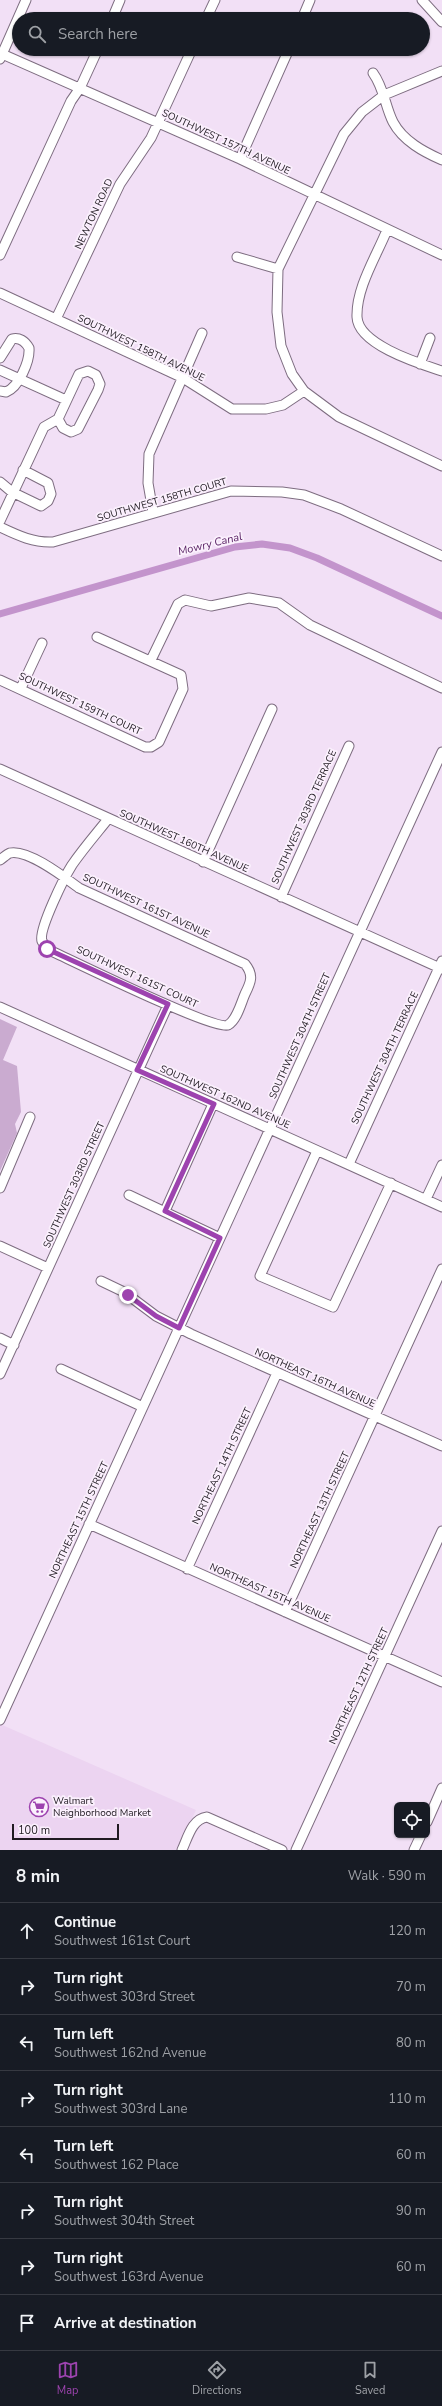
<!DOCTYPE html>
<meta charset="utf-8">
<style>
:root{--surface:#171b24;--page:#20242c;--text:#f1f3f6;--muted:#9ea1a6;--line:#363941;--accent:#9d43af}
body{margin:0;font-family:"Nunito Sans",sans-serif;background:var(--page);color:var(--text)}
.controls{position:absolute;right:12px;bottom:12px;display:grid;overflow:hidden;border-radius:6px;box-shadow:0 1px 3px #0004}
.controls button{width:36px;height:36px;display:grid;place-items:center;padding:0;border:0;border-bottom:1px solid var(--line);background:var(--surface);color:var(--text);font:20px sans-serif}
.scale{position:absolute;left:12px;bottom:10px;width:107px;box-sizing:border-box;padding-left:4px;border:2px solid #201a22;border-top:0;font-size:11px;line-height:14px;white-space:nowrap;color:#201a22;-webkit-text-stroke:3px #fbf0fd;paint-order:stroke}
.stop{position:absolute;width:12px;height:12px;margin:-9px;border:3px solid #9d43af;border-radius:50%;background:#fff}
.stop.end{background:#9d43af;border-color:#fff;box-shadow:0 1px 4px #0008}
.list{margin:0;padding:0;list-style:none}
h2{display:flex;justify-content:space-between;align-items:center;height:52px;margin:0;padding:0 16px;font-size:17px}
h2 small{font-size:13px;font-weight:400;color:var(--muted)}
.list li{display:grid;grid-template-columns:26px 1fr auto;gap:12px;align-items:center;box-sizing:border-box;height:56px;padding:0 16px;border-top:1px solid var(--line)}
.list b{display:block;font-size:15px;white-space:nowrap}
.list p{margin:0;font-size:13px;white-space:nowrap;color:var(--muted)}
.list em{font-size:13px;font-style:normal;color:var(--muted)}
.icon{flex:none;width:22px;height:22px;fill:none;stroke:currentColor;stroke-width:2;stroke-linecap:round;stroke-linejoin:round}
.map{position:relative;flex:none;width:442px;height:1850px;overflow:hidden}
.search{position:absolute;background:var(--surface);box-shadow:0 1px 3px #0004;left:12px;right:12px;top:12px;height:44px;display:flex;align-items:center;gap:10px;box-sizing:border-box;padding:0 14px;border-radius:22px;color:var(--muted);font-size:15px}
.sheet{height:500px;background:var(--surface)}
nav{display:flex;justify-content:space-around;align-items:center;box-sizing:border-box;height:56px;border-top:1px solid var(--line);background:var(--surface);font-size:11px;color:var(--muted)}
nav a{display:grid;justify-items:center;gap:2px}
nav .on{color:var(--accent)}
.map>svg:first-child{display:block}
.built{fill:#ecd4f1}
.green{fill:#caabd0}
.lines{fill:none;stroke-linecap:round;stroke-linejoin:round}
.canal{stroke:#c394cc;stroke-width:7}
.minor-casing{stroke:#7e6d81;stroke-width:11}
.minor{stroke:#fff;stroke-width:9}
.route{stroke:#9d43af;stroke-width:5}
.labels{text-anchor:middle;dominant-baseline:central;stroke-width:3.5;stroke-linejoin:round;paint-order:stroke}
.street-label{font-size:10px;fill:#201a22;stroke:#fbf0fd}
.poi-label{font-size:10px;fill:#201a22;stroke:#fbf0fd;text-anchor:start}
.water-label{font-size:11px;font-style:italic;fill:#551d60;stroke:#fbf0fd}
</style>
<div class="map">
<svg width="442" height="1850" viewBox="0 0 442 1850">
<rect width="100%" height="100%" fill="#f2e0f6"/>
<path class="built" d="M0 1724 196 1810 177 1850H0Z"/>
<path class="green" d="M0 1019 17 1027 3 1060 17 1066 21 1112 15 1124 17 1133 0 1171Z"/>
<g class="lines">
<path class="canal" d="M0 614 235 547 262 544 290 548 317 558 442 616"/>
<g class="minor-casing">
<path id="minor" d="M422 0 442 22
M112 19 120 0
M206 19 215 0
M302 19 310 0
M0 53 240 159 442 255
M0 59 26 0
M442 71 384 95 362 112 344 134 278 269 277 312 281 346 292 374 304 391 339 417 442 466
M373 73C384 88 385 106 393 122 403 141 424 152 442 160
M240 159 289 49
M387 230C376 257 356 288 357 317 358 345 421 364 442 371
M0 255 71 101 80 88 98 49
M237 257 278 269
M0 293 183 378 232 409H266L283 405 304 391
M56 319 120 184 151 138 192 49
M0 358 12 339C19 337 25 341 29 348 30 361 19 387 6 392L0 391
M420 364 430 338
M0 370 66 400
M0 482 12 492 41 506 48 501 51 494 48 483 23 470
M153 512 148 483 149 454 202 333
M0 521 44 427 58 419 79 374 88 371 96 375 100 384 98 390 78 429 71 432 63 428 58 419
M0 527C17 535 33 543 53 542L231 491 282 492 304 495 341 509 442 556
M151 660 178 604 185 600 211 606 249 598 279 603 310 625 442 688
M0 680 145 747H151L159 742 183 689 181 675 97 637
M21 688 42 643
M0 769 442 969
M0 860C3 858 7 854 10 853 28 849 64 877 79 888L245 964C254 975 251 982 245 994 241 1003 237 1020 228 1025 215 1031 69 959 47 949 46 946 43 943 42 941 38 930 65 876 72 865 83 849 96 834 108 819
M203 862 272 709
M281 897 349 746
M0 1007 442 1207
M317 1151 260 1276 333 1307 391 1183
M349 1164 442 961
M0 1188 30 1117
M129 1195 220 1238
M426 1199 442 1165
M165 1211 213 1104
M0 1246 48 1268
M101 1281 124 1292 156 1316 191 1334 442 1446
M0 1338 14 1345
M61 1369 143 1407
M0 1374 168 1005
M89 1524 442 1682
M187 1569 277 1373
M285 1612 442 1269
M0 1720 442 752
M427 1822 442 1788
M182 1850C188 1837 192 1819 207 1817L282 1850
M296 1850 442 1531
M414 1850 421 1835"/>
</g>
<use href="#minor" class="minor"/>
</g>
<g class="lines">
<path class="route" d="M47 949 168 1004 137 1070 214 1104 165 1211 220 1238 179 1328 156 1316 128 1295"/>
</g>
<defs>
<g id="supermarket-ring" transform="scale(1)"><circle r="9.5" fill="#fbf0fd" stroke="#9d43af" stroke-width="1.5"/><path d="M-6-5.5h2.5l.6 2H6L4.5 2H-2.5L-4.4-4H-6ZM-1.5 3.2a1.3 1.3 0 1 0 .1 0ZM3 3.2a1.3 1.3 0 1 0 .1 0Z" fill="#9d43af"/></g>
</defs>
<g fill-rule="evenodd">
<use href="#supermarket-ring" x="39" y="1807"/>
</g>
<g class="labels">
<g class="street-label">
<text transform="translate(226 142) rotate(25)">SOUTHWEST 157TH AVENUE</text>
<text transform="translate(94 214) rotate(-65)">NEWTON ROAD</text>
<text transform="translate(141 348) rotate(26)">SOUTHWEST 158TH AVENUE</text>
<text transform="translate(162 500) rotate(-16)">SOUTHWEST 158TH COURT</text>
<text transform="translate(80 704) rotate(25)">SOUTHWEST 159TH COURT</text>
<text transform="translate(304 817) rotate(-66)">SOUTHWEST 303RD TERRACE</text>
<text transform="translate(184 841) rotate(24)">SOUTHWEST 160TH AVENUE</text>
<text transform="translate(146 906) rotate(25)">SOUTHWEST 161ST AVENUE</text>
<text transform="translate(137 977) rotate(25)">SOUTHWEST 161ST COURT</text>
<text transform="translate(300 1036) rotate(-66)">SOUTHWEST 304TH STREET</text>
<text transform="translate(385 1058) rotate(-65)">SOUTHWEST 304TH TERRACE</text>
<text transform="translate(225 1097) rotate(24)">SOUTHWEST 162ND AVENUE</text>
<text transform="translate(74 1185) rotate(-66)">SOUTHWEST 303RD STREET</text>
<text transform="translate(315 1378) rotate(24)">NORTHEAST 16TH AVENUE</text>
<text transform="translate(222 1466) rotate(-65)">NORTHEAST 14TH STREET</text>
<text transform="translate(320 1510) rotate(-65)">NORTHEAST 13TH STREET</text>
<text transform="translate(79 1520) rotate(-65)">NORTHEAST 15TH STREET</text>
<text transform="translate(270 1593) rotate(24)">NORTHEAST 15TH AVENUE</text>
<text transform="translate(359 1686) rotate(-65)">NORTHEAST 12TH STREET</text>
</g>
<g class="poi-label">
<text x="53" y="1801">Walmart<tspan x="53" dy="12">Neighborhood Market</tspan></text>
</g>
<g class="water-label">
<text transform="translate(210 544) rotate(-14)">Mowry Canal</text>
</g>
</g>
</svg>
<div class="controls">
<button><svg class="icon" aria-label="locate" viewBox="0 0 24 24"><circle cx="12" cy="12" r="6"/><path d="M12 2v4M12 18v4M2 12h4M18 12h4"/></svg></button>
</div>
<div class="scale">100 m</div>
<div class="stop" style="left:47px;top:949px"></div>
<div class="stop end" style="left:128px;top:1295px"></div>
<div class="search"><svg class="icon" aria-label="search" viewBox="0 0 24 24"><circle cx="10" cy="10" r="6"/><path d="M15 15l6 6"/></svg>Search here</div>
</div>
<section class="sheet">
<h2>8 min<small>Walk · 590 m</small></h2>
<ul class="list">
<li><svg class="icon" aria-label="ahead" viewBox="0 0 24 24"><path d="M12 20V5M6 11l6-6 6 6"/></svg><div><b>Continue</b><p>Southwest 161st Court</p></div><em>120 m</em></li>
<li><svg class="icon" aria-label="right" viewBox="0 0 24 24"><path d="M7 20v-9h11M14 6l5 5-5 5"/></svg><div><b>Turn right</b><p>Southwest 303rd Street</p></div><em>70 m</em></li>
<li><svg class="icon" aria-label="left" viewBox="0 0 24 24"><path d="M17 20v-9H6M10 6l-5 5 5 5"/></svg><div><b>Turn left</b><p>Southwest 162nd Avenue</p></div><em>80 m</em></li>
<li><svg class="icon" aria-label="right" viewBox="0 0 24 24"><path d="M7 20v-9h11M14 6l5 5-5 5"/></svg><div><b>Turn right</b><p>Southwest 303rd Lane</p></div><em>110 m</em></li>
<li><svg class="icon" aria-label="left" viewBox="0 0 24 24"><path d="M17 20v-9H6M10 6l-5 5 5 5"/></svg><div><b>Turn left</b><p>Southwest 162 Place</p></div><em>60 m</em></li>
<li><svg class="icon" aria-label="right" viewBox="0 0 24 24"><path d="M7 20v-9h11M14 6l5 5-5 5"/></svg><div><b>Turn right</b><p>Southwest 304th Street</p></div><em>90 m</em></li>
<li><svg class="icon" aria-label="right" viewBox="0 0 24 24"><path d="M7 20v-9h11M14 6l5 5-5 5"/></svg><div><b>Turn right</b><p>Southwest 163rd Avenue</p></div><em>60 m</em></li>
<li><svg class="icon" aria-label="arrive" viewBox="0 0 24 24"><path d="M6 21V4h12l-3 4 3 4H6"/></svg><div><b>Arrive at destination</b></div></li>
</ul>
</section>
<nav>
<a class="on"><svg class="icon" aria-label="map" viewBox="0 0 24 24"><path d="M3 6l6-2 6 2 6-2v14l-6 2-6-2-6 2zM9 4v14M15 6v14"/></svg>Map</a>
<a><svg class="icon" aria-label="directions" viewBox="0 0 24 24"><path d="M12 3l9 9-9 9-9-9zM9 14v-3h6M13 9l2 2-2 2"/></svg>Directions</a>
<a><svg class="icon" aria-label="saved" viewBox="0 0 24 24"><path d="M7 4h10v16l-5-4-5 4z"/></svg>Saved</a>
</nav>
